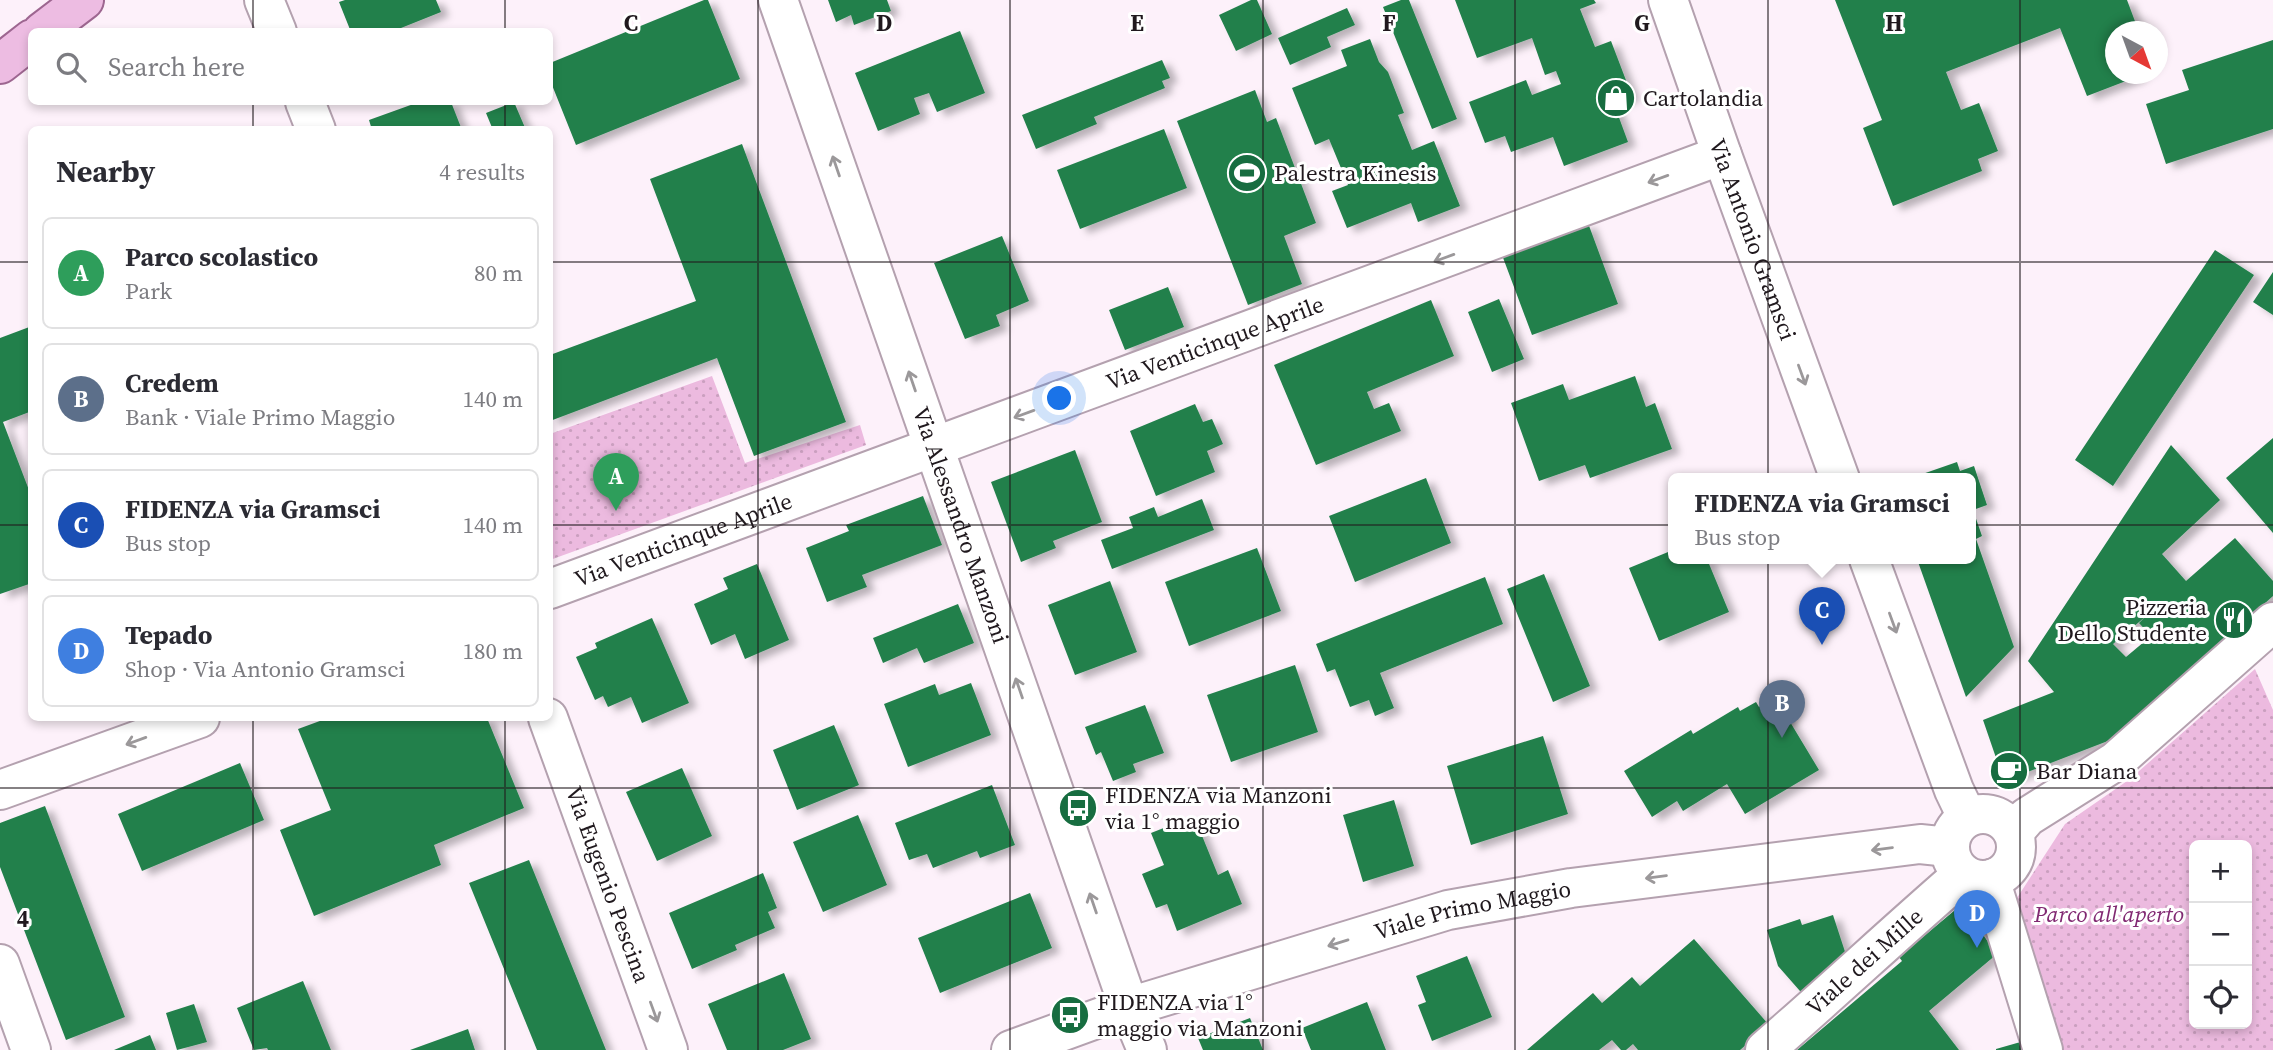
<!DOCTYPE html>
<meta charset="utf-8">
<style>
:root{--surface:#fff;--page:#f7f7f7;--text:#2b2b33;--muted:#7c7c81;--line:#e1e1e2;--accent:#7c3aed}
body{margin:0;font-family:"Source Serif 4",serif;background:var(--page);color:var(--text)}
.controls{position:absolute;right:21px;bottom:21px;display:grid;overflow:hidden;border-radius:10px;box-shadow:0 4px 10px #0003}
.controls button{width:63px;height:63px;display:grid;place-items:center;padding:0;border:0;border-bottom:2px solid var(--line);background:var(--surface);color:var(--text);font:35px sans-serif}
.compass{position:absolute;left:2105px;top:21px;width:63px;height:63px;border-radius:50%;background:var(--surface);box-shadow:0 4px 10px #0003;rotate:139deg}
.you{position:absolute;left:1060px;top:399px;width:24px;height:24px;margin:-18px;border:5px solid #fff;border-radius:50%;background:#1a73e8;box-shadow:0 0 0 10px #1a73e833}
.badge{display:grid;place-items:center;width:46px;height:46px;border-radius:50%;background:var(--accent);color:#fff;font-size:23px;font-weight:700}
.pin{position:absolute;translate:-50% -58px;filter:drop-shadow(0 2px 4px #0008)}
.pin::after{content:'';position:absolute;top:37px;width:24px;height:21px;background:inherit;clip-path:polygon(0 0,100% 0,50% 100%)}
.popup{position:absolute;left:1668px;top:473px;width:308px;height:91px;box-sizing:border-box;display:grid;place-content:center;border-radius:10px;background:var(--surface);filter:drop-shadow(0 2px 5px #0005);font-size:23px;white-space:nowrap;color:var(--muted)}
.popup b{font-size:26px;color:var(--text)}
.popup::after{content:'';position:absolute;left:50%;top:100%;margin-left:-14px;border:14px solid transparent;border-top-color:var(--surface)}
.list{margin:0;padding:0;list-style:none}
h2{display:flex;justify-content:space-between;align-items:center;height:91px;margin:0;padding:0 28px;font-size:30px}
h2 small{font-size:23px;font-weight:400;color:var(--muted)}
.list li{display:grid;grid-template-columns:46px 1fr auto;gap:21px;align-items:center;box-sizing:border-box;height:112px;margin:0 14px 14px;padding:0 14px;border:2px solid var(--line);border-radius:10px}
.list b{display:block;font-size:26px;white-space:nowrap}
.list p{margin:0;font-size:23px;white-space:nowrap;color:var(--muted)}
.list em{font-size:23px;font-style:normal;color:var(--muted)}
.icon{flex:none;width:38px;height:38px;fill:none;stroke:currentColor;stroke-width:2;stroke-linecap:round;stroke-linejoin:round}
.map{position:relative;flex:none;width:2273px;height:1050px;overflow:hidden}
.search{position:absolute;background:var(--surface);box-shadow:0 4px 10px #0003;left:28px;top:28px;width:525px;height:77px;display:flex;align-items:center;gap:18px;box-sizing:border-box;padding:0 24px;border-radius:10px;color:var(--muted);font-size:26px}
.panel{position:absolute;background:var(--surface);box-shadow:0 4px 10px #0003;left:28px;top:126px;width:525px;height:595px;border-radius:10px}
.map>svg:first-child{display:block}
.grass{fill:url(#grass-dots);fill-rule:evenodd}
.building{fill:#22804c;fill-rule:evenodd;filter:url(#shadow)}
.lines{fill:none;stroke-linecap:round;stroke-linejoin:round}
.minor-casing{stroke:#b4a1af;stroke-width:42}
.major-casing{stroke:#9d6690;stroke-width:42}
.minor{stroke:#fff;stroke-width:38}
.major{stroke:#edbce2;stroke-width:38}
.oneway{stroke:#9b989a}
.grid{fill:none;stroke:#20191e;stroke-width:2;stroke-opacity:0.55}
.labels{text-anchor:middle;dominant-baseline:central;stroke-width:6;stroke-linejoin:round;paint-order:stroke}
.poi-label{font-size:23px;fill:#20191e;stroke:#fff;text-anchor:start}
.street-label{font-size:23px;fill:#20191e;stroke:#fff}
.park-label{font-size:23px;font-style:italic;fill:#812972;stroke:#fff}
.grid-label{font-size:23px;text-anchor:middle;font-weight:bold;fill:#20191e;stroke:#fff;stroke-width:6;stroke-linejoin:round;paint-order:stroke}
</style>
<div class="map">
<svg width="2273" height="1050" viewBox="0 0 2273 1050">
<defs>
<pattern id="grass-dots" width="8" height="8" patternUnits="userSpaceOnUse" patternTransform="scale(1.75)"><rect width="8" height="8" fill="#ecbadf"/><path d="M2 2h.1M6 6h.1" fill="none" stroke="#ca9fbf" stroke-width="1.8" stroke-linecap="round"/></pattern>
<filter id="shadow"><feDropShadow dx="8" dy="4.5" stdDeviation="3.5" flood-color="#0004"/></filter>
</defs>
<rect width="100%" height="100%" fill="#fdf1fa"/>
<path class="grass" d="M712 376 745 463 860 425 866 445 550 560V434Z
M2255 669 2273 710V1050H2060L2015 901 2065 824 2130 779ZM2194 845H2247V1024H2194Z"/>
<path class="building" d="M345 0H436L441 12 391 32H351L339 2Z
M704 0H708L740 79 576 145 550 80V63Z
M828 0H887L891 11 854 25 851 15 836 22Z
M1251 0H1257L1272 34 1236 51 1219 15Z
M1401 0H1409L1457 119 1432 129 1383 7Z
M1455 0H1594L1596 3 1580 9 1595 47 1611 41 1632 96 1614 104 1628 142 1564 166 1553 137 1511 152 1505 136 1485 143 1469 102 1526 80 1532 95 1561 84 1556 71 1545 75 1532 38 1477 58Z
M1835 0H2127L2139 32H2116V74H2138L2139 76 2087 96 2060 28 1946 72 1961 110 1979 103 1998 151 1978 159 1982 171 1893 206 1863 128 1882 120Z
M1347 8 1355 25 1327 37 1331 47 1290 65 1278 38Z
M960 31 985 93 937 112 929 93 914 98 920 114 878 131 855 73Z
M1370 39 1379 62 1388 72 1404 113 1398 115 1412 150 1434 141 1460 206 1418 222 1411 203 1347 228 1332 191 1348 185 1329 139 1315 145 1292 88 1347 66 1341 50Z
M2273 40V129L2166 164 2146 104 2189 90 2182 70Z
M1162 60 1170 78 1162 81 1165 88 1094 117 1097 124 1036 149 1022 115Z
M1255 90 1267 122 1276 118 1316 223 1284 236 1302 284 1248 305 1177 121Z
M419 102H451L462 130H372L369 120Z
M514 102 526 130H493L486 113Z
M1164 129 1187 188 1080 229 1057 170Z
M742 144 846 422 754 456 717 358 550 421V355L696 301 650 179Z
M1588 223 1618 304 1532 335 1502 255Z
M1002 236 1029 301 996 315 1000 326 965 339 934 263Z
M2215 250 2254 275 2113 486 2075 460Z
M2273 272V315L2253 302Z
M1168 287 1184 327 1125 350 1109 310Z
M1499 299 1524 359 1492 372 1468 312Z
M1431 300 1454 356 1367 392 1374 409 1389 403 1401 431 1316 465 1274 365Z
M32 326V411L3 422 32 498V583L0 594V338Z
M1635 376 1646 407 1655 403 1672 449 1590 478 1585 465 1539 481 1511 403 1563 384 1569 400Z
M1195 404 1203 422 1212 419 1223 444 1207 451 1215 472 1156 496 1130 431Z
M2273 438V533L2226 478Z
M2171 445 2220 500 2162 554 2186 581 2235 538 2273 581V596L2113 739 2004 781 1983 720 2054 692 2028 661ZM2145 617 2139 623 2151 636 2126 657 2113 644Z
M1075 450 1102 522 1053 541 1056 548 1021 562 991 482Z
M1957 462 1960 471 1974 466 1987 505 1973 510 1982 536 1976 539 2014 647 1966 697 1917 559H1971V479L1911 478Z
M1426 478 1451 543 1355 582 1329 516Z
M923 496 942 545 862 575 867 587 827 602 806 548 849 531 846 525Z
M1202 499 1214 530 1112 569 1101 540 1133 528 1129 517 1154 507 1158 517Z
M1257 548 1281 611 1189 646 1165 582Z
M1673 550V559H1707L1729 612 1659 641 1629 568Z
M757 564 789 640 745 659 735 634 711 645 694 604 728 589 723 578Z
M1544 574 1590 686 1553 702 1507 589Z
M1485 577 1503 624 1380 673 1394 708 1375 716 1369 700 1350 707 1335 669 1327 672 1316 644Z
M1110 581 1137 652 1075 675 1048 605Z
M958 604 974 643 924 663 917 648 883 663 873 638Z
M652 618 689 703 642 723 631 697 608 707 603 696 595 700 576 657 597 648 595 643Z
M1295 665 1318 732 1231 762 1207 695Z
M971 683 991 735 908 767 884 704 935 684 939 695Z
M1775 697 1819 770 1745 814 1727 784 1683 811 1677 801 1652 817 1624 771 1691 730 1693 734 1738 707 1740 711 1756 702 1759 707Z
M1145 705 1164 753 1133 764 1136 772 1113 781 1101 752 1096 755 1085 727Z
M328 718H487L524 808 434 845 441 865 314 916 280 830 331 810 298 729Z
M834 725 859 785 797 810 773 750Z
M1543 736 1568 814 1471 845 1447 766Z
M240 763 264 820 142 871 118 814Z
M682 768 712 836 657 861 626 792Z
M992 785 1015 845 980 858 977 851 933 868 927 854 909 860 895 823Z
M1394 800 1414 866 1363 882 1343 815Z
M45 806 125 1017 66 1040 0 867V823Z
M858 815 887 885 823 912 793 842Z
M1194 816 1218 875 1228 870 1242 904 1177 931 1167 904 1156 908 1142 874 1164 865 1151 833Z
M529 860 606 1050H537L469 883Z
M763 873 777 908 768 912 775 928 735 945 737 950 692 969 669 913Z
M1030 893 1052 948 940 993 918 938Z
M1961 905 1997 954 1929 1011 1959 1050H1797L1902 961 1899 957Z
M1833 915 1849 964 1807 999 1778 966 1767 930 1800 919 1802 925Z
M1694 939 1769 1025 1740 1050H1638L1633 1044 1626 1050H1621L1612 1040 1599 1050H1527L1593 993 1602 1003 1632 977 1640 986Z
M1467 956 1492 1017 1432 1041 1418 1005 1426 1002 1416 976Z
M784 973 811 1039 783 1050H727L708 1004Z
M303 981 331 1050H268L267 1048 254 1050 237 1008Z
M1367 1002 1386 1050H1311L1302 1028Z
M194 1004 207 1042 177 1050 166 1013Z
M1250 1018 1263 1050H1203L1198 1038Z
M468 1029 475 1050H410Z
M150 1035 156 1050H114Z
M2031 1039 2034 1050H1996V1049Z"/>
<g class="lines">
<g class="minor-casing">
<g id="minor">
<path d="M264 0 277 32"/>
<path id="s1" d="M778 0 1129 1007 1147 1050"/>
<path id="s2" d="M1668 0 1722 155 1840 479"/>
<path d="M305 102 316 130"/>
<path d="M1869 559 1954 790 1967 817"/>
<path id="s3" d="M550 589 1722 155"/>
<path id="s4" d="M548 718 668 1050"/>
<path d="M0 790 200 718"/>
<circle cx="1983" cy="847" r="33"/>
<path d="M2014 832 2027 817 2116 761 2273 622"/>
<path d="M1994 878V892L2043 1050"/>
<path d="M0 964 31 1050"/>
<path id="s5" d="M1011 1050 1129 1007 1448 910 1571 888 1920 844 1949 847"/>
<path id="s6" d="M1765 1050C1832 992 1896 932 1963 874"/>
</g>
</g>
<g class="major-casing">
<path id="major" d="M42 32 84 0
M0 64 32 39"/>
</g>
<use href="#minor" class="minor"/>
<use href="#major" class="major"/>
</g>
<defs><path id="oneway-shaft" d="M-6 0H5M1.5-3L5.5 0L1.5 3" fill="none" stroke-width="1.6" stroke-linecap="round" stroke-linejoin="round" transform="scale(1.75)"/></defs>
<g class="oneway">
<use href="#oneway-shaft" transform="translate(836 166) rotate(-109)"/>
<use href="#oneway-shaft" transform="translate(1658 179) rotate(160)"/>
<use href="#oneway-shaft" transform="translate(1444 258) rotate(160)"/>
<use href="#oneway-shaft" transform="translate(1802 375) rotate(70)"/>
<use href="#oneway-shaft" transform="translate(912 381) rotate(-109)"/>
<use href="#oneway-shaft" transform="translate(1024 414) rotate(160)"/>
<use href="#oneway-shaft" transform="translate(1893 623) rotate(70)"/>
<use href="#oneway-shaft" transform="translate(1019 688) rotate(-109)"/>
<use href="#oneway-shaft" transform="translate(136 741) rotate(160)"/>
<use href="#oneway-shaft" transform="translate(1882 849) rotate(173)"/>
<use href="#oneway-shaft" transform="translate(1656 877) rotate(173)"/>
<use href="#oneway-shaft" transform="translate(1093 903) rotate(-109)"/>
<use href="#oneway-shaft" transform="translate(1338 943) rotate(163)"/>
<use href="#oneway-shaft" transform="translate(654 1012) rotate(70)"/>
</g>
<path class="grid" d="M253 0V32M505 0V32M758 0V1050M1010 0V1050M1263 0V1050M1515 0V1050M1768 0V1050M2020 0V1050M253 102V130M505 102V130M0 262H32M550 262H2273M0 525H32M550 525H2273M253 718V1050M505 718V1050M0 788H2273"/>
<defs>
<g id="shop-disc" transform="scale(2.0125)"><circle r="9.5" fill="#176d40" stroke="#fff"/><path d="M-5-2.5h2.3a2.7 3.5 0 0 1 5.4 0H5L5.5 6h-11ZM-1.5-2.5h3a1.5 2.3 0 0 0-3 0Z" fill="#fff"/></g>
<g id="stadium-disc" transform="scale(2.0125)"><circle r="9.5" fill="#176d40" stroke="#fff"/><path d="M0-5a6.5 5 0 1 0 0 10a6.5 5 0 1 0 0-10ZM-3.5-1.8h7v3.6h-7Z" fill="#fff"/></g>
<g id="restaurant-disc" transform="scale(2.0125)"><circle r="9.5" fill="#176d40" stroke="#fff"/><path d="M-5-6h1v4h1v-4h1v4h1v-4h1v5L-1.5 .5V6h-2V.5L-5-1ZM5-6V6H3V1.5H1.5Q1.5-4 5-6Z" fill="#fff"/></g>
<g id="cafe-disc" transform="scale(2.0125)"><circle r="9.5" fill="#176d40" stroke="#fff"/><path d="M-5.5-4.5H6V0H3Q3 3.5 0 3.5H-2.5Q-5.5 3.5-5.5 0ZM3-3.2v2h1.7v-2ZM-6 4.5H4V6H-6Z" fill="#fff"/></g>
<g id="bus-disc" transform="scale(2.0125)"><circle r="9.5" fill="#176d40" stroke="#fff"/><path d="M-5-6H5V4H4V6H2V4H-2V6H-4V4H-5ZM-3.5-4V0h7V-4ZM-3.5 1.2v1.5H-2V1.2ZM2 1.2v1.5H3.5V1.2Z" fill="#fff"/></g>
</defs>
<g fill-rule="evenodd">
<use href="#shop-disc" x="1616" y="98"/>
<use href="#stadium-disc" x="1247" y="173"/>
<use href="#restaurant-disc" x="2234" y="620"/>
<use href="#cafe-disc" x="2009" y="771"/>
<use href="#bus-disc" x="1078" y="808"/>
<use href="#bus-disc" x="1070" y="1015"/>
</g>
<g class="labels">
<g class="poi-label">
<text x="1643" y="98">Cartolandia</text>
<text x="1274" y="173">Palestra Kinesis</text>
<text x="2207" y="607" text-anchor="end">Pizzeria<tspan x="2207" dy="26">Dello Studente</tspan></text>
<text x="2036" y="771">Bar Diana</text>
<text x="1105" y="795">FIDENZA via Manzoni<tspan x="1105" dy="26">via 1° maggio</tspan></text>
<text x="1097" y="1002">FIDENZA via 1°<tspan x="1097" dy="26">maggio via Manzoni</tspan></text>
</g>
<g class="street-label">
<text stroke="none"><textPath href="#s2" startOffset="254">Via Antonio Gramsci</textPath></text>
<text stroke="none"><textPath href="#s3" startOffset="709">Via Venticinque Aprile</textPath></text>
<text stroke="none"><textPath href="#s1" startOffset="556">Via Alessandro Manzoni</textPath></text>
<text stroke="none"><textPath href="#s3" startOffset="142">Via Venticinque Aprile</textPath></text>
<text stroke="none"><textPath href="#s4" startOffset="177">Via Eugenio Pescina</textPath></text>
<text stroke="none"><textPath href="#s5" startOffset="483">Viale Primo Maggio</textPath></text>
<text stroke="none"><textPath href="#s6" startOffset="133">Viale dei Mille</textPath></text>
</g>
<g class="park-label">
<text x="2109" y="914">Parco all'aperto</text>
</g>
</g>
<g class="grid-label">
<text x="631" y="31">C</text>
<text x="884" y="31">D</text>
<text x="1137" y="31">E</text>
<text x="1389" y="31">F</text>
<text x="1642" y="31">G</text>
<text x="1894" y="31">H</text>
<text x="23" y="927">4</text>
</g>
</svg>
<div class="controls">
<button>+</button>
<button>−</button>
<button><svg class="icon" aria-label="locate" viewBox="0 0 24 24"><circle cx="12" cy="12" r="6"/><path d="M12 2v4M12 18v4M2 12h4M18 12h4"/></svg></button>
</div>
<svg class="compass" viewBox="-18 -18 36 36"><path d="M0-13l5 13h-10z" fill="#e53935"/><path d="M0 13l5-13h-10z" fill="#7c7c81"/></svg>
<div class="you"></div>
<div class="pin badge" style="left:616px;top:511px;background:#2e9e5b">A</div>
<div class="pin badge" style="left:1782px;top:738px;background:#5c6f8a">B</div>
<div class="pin badge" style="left:1822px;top:645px;background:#1a4fb4">C</div>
<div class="popup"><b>FIDENZA via Gramsci</b>Bus stop</div>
<div class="pin badge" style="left:1977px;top:948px;background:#3f7fe0">D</div>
<div class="search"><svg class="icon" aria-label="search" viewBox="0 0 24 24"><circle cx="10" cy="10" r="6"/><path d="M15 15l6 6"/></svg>Search here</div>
<section class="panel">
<h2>Nearby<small>4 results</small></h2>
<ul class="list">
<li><span class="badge" style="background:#2e9e5b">A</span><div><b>Parco scolastico</b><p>Park</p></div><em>80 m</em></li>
<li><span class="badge" style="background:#5c6f8a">B</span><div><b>Credem</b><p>Bank · Viale Primo Maggio</p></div><em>140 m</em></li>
<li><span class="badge" style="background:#1a4fb4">C</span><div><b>FIDENZA via Gramsci</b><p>Bus stop</p></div><em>140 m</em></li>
<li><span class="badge" style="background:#3f7fe0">D</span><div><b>Tepado</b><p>Shop · Via Antonio Gramsci</p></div><em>180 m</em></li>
</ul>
</section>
</div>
